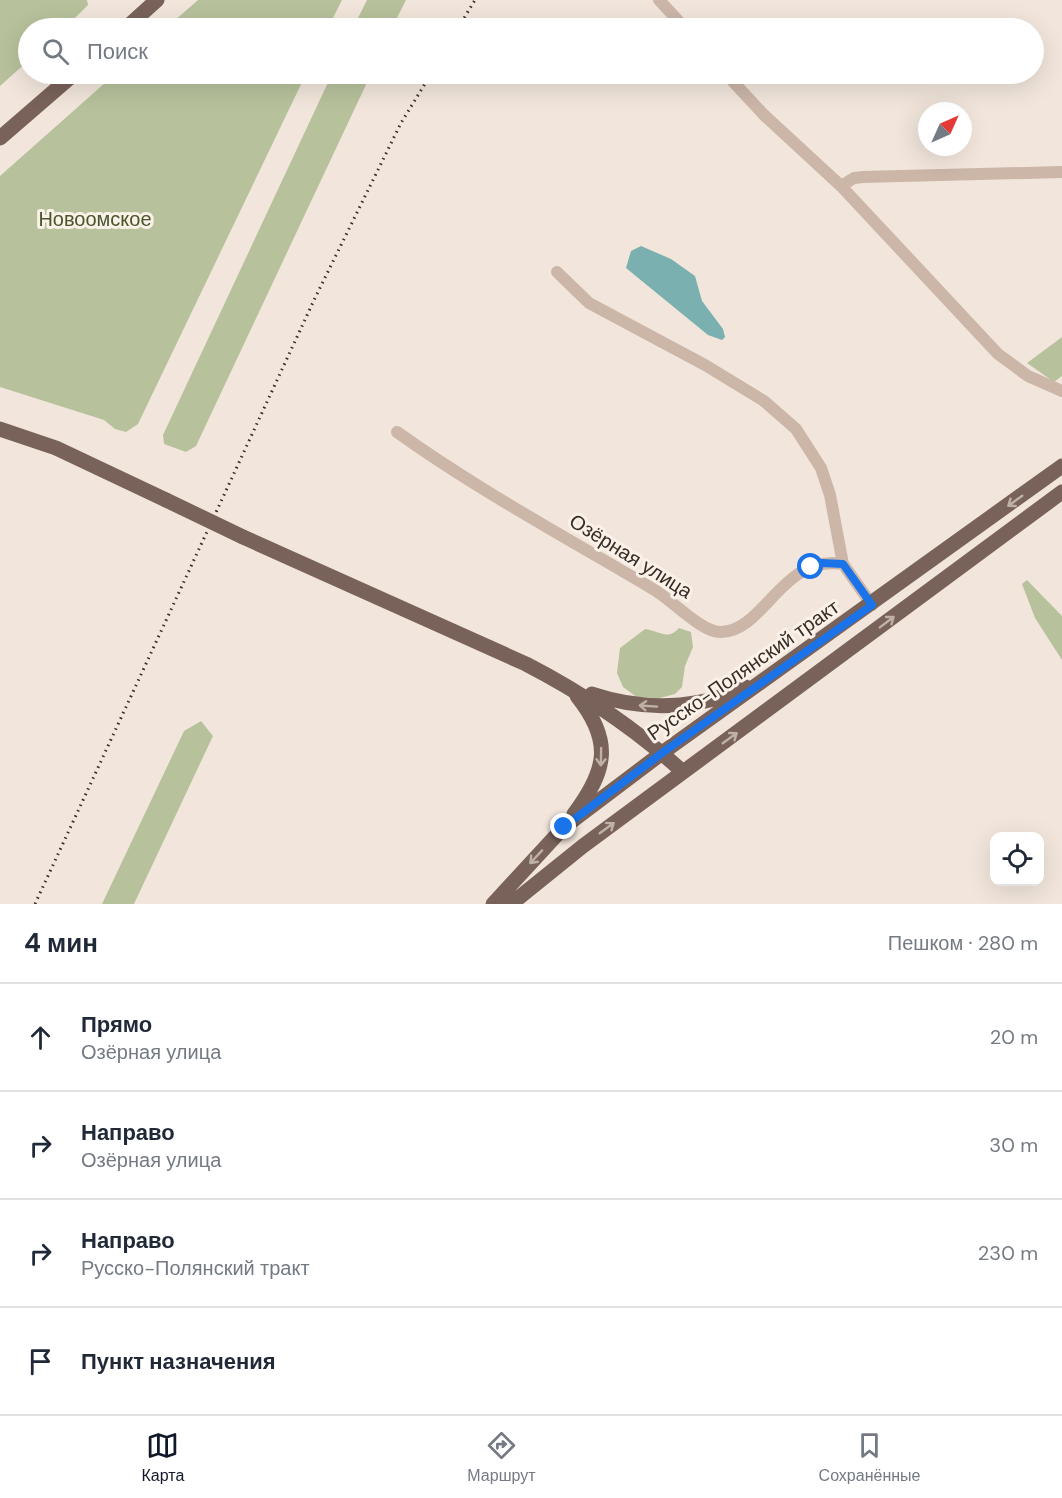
<!DOCTYPE html>
<html lang="ru">
<meta charset="utf-8">
<style>
:root{--surface:#fff;--page:#f2f2f3;--text:#1f2937;--muted:#747a83;--line:#e0e1e3;--accent:#111827}
body{margin:0;font-family:"DM Sans",sans-serif;background:var(--page);color:var(--text)}
.controls{position:absolute;right:18px;bottom:18px;display:grid;overflow:hidden;border-radius:12px;box-shadow:0 6px 24px #0002}
.controls button{width:54px;height:54px;display:grid;place-items:center;padding:0;border:0;border-bottom:2px solid var(--line);background:var(--surface);color:var(--text);font:30px sans-serif}
.compass{position:absolute;left:918px;top:102px;width:54px;height:54px;border-radius:50%;background:var(--surface);box-shadow:0 6px 24px #0002;rotate:45deg}
.stop{position:absolute;width:18px;height:18px;margin:-14px;border:4px solid #1a73e8;border-radius:50%;background:#fff}
.stop.end{background:#1a73e8;border-color:#fff;box-shadow:0 2px 6px #0008}
.list{margin:0;padding:0;list-style:none}
h2{display:flex;justify-content:space-between;align-items:center;height:78px;margin:0;padding:0 24px;font-size:26px}
h2 small{font-size:20px;font-weight:400;color:var(--muted)}
.list li{display:grid;grid-template-columns:39px 1fr auto;gap:18px;align-items:center;box-sizing:border-box;height:108px;padding:0 24px;border-top:2px solid var(--line)}
.list b{display:block;font-size:22px;white-space:nowrap}
.list p{margin:0;font-size:20px;white-space:nowrap;color:var(--muted)}
.list em{font-size:20px;font-style:normal;color:var(--muted)}
.icon{flex:none;width:33px;height:33px;fill:none;stroke:currentColor;stroke-width:2;stroke-linecap:round;stroke-linejoin:round}
.map{position:relative;flex:none;width:1062px;height:904px;overflow:hidden}
.search{position:absolute;background:var(--surface);box-shadow:0 6px 24px #0002;left:18px;right:18px;top:18px;height:66px;display:flex;align-items:center;gap:15px;box-sizing:border-box;padding:0 21px;border-radius:33px;color:var(--muted);font-size:22px}
.sheet{height:510px;background:var(--surface)}
nav{display:flex;justify-content:space-around;align-items:center;box-sizing:border-box;height:84px;border-top:2px solid var(--line);background:var(--surface);font-size:16px;color:var(--muted)}
nav a{display:grid;justify-items:center;gap:3px}
nav .on{color:var(--accent)}
.map>svg:first-child{display:block}
.green{fill:#b7c29c}
.water{fill:#7ab0af}
.lines{fill:none;stroke-linecap:round;stroke-linejoin:round}
.minor{stroke:#cbb6a8;stroke-width:12}
.major{stroke:#796259;stroke-width:15}
.rail{stroke:#372c28;stroke-width:3;stroke-dasharray:1.5 4.5;stroke-linecap:butt}
.major-bridge{stroke:#796259;stroke-width:15}
.oneway{stroke:#c0b1a8}
.route{stroke:#1a73e8;stroke-width:8}
.labels{text-anchor:middle;dominant-baseline:central;stroke-width:6;stroke-linejoin:round;paint-order:stroke}
.park-label{font-size:20px;fill:#49562b;stroke:#faf1e8}
.street-label{font-size:20px;fill:#372c28;stroke:#faf1e8}
</style>
<div class="map">
<svg width="1062" height="904" viewBox="0 0 1062 904">
<rect width="100%" height="100%" fill="#f2e6dc"/>
<path class="green" d="M0 0H87L88 5 65 28H28V61L0 86Z
M198 0H342L328 28H166Z
M367 0H406L392 28H353Z
M115 74H306L138 424 126 432 115 429 104 420 0 387V176Z
M332 74H371L196 446 186 452 164 444 163 435Z
M1062 337V376L1054 382 1027 363Z
M1027 580 1062 616V660L1035 618 1022 584Z
M679 628 691 632 693 647 685 666 682 687 675 694 656 699 638 698 623 687 617 673 620 648 645 629C660 631 667 641 679 628Z
M201 721 213 736 134 904H102L184 731Z"/>
<path class="water" d="M641 246 671 259 695 276 702 301 723 329 725 337 722 340 708 335 626 268 631 251Z"/>
<g class="lines">
<path class="minor" d="M659 0 685 28
M726 74 764 115 841 186 998 354 1028 376 1062 391
M841 186 854 178 863 177 1062 172
M557 272 589 303 705 365 764 401 796 429 821 468 830 495 843 564 872 605
M397 432C478 490 567 538 653 589 671 599 702 633 721 632 765 631 782 554 843 564"/>
<path class="major" d="M126 28 157 0
M0 138 74 74
M0 429 56 448 166 500
M243 537 526 664C584 694 635 728 683 772
M592 694C643 711 698 710 746 687
M574 814C607 770 613 741 577 696
M493 904 564 827 662 753 1062 466
M511 904 583 846 1062 492"/>
<path class="rail" d="M458 28 475 0
M35 904 315 298 401 123 431 74"/>
<path class="major-bridge" d="M166 500 243 537"/>
</g>
<defs><path id="oneway-shaft" d="M-6 0H5M1.5-3L5.5 0L1.5 3" fill="none" stroke-width="1.6" stroke-linecap="round" stroke-linejoin="round" transform="scale(1.5)"/></defs>
<g class="oneway">
<use href="#oneway-shaft" transform="translate(1015 501) rotate(144)"/>
<use href="#oneway-shaft" transform="translate(887 622) rotate(-37)"/>
<use href="#oneway-shaft" transform="translate(648 706) rotate(-176)"/>
<use href="#oneway-shaft" transform="translate(730 738) rotate(-36)"/>
<use href="#oneway-shaft" transform="translate(601 757) rotate(91)"/>
<use href="#oneway-shaft" transform="translate(607 828) rotate(-36)"/>
<use href="#oneway-shaft" transform="translate(536 857) rotate(133)"/>
</g>
<g class="lines">
<path class="route" d="M564 827 662 753 872 605 843 564 822 563 811 567"/>
</g>
<g class="labels">
<g class="park-label">
<text x="95" y="219">Новоомское</text>
</g>
<g class="street-label">
<text transform="translate(631 556) rotate(32)">Озёрная улица</text>
<text transform="translate(743 670) rotate(-35)">Русско-Полянский тракт</text>
</g>
</g>
</svg>
<div class="controls">
<button><svg class="icon" aria-label="locate" viewBox="0 0 24 24"><circle cx="12" cy="12" r="6"/><path d="M12 2v4M12 18v4M2 12h4M18 12h4"/></svg></button>
</div>
<svg class="compass" viewBox="-18 -18 36 36"><path d="M0-13l5 13h-10z" fill="#e53935"/><path d="M0 13l5-13h-10z" fill="#747a83"/></svg>
<div class="stop" style="left:811px;top:567px"></div>
<div class="stop end" style="left:564px;top:827px"></div>
<div class="search"><svg class="icon" aria-label="search" viewBox="0 0 24 24"><circle cx="10" cy="10" r="6"/><path d="M15 15l6 6"/></svg>Поиск</div>
</div>
<section class="sheet">
<h2>4 мин<small>Пешком · 280 m</small></h2>
<ul class="list">
<li><svg class="icon" aria-label="ahead" viewBox="0 0 24 24"><path d="M12 20V5M6 11l6-6 6 6"/></svg><div><b>Прямо</b><p>Озёрная улица</p></div><em>20 m</em></li>
<li><svg class="icon" aria-label="right" viewBox="0 0 24 24"><path d="M7 20v-9h11M14 6l5 5-5 5"/></svg><div><b>Направо</b><p>Озёрная улица</p></div><em>30 m</em></li>
<li><svg class="icon" aria-label="right" viewBox="0 0 24 24"><path d="M7 20v-9h11M14 6l5 5-5 5"/></svg><div><b>Направо</b><p>Русско-Полянский тракт</p></div><em>230 m</em></li>
<li><svg class="icon" aria-label="arrive" viewBox="0 0 24 24"><path d="M6 21V4h12l-3 4 3 4H6"/></svg><div><b>Пункт назначения</b></div></li>
</ul>
</section>
<nav>
<a class="on"><svg class="icon" aria-label="map" viewBox="0 0 24 24"><path d="M3 6l6-2 6 2 6-2v14l-6 2-6-2-6 2zM9 4v14M15 6v14"/></svg>Карта</a>
<a><svg class="icon" aria-label="directions" viewBox="0 0 24 24"><path d="M12 3l9 9-9 9-9-9zM9 14v-3h6M13 9l2 2-2 2"/></svg>Маршрут</a>
<a><svg class="icon" aria-label="saved" viewBox="0 0 24 24"><path d="M7 4h10v16l-5-4-5 4z"/></svg>Сохранённые</a>
</nav>
